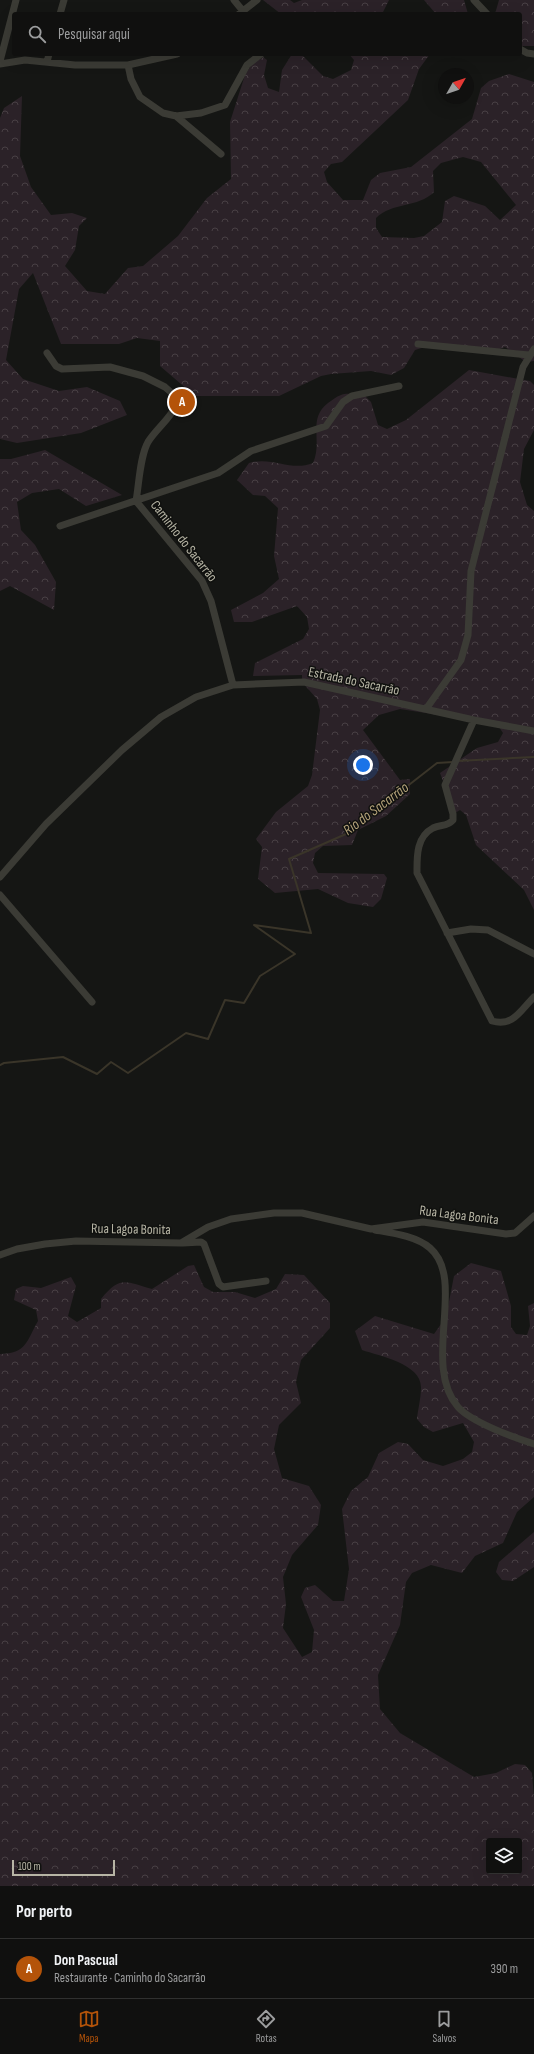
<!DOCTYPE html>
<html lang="pt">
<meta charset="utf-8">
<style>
:root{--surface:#10100f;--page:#1e1e1d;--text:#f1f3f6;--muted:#9c9d9e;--line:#30302f;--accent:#b45309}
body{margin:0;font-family:"Sofia Sans Condensed",sans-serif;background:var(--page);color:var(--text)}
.controls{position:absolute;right:12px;bottom:12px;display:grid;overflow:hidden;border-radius:4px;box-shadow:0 4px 16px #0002}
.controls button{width:36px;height:36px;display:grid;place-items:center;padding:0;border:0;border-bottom:1px solid var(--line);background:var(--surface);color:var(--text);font:20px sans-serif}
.compass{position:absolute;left:438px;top:68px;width:36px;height:36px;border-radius:50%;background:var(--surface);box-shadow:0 4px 16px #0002;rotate:50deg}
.scale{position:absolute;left:12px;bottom:10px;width:103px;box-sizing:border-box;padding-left:4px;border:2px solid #b7b5a5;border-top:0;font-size:11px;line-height:14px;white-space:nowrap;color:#b7b5a5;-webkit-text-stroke:3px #10110f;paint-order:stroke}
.you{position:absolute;left:363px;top:765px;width:14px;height:14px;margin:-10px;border:3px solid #fff;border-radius:50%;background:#1a73e8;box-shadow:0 0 0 6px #1a73e833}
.badge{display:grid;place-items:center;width:26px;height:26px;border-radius:50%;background:var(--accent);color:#fff;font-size:13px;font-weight:700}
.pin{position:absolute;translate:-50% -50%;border:2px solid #fff;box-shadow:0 1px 4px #0006}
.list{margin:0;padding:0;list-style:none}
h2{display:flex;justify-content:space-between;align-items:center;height:52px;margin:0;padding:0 16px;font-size:17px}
h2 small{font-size:13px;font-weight:400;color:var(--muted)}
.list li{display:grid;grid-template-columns:26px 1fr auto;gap:12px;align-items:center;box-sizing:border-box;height:60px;padding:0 16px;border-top:1px solid var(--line)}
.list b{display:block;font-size:15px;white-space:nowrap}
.list p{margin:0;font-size:13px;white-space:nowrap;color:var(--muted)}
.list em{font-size:13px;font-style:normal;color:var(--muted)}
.icon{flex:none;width:22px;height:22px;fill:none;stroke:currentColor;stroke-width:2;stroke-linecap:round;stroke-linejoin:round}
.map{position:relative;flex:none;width:534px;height:1886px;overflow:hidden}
.search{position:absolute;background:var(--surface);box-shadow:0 4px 16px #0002;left:12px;right:12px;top:12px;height:44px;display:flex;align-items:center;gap:10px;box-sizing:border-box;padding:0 14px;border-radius:4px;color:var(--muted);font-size:15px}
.sheet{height:112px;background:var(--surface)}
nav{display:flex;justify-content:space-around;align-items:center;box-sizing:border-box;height:56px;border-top:1px solid var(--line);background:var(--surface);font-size:11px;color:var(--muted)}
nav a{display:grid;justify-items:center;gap:2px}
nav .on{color:var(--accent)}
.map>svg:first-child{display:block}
.forest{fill:url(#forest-crowns);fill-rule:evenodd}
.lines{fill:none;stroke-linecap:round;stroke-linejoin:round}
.stream{stroke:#3a3529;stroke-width:2}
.minor{stroke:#3b3b35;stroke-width:7}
.labels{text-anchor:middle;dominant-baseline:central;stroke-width:3;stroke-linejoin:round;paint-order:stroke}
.street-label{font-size:14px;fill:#b7b5a5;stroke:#10110f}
.water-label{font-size:15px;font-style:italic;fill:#b4a27a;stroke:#10110f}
</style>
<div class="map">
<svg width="534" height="1886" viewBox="0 0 534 1886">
<defs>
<pattern id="forest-crowns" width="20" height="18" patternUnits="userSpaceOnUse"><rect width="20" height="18" fill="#2b2228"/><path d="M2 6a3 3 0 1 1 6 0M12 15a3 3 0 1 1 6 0" fill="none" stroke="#484044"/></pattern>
</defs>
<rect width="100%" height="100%" fill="#151614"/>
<path class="forest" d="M263 0H290L294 3 302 0H389L382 14H281Z
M424 0H464L468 14H436Z
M499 0H534V46H520V14H495Z
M292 54H301L323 76 333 79 351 70 354 60 349 54H430L419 69 408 100 342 162 331 164 324 172 327 182 343 200H363L371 180 380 173 411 167 472 119 481 88 489 81 509 74 534 82V361L526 362 505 347 491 352 434 344 415 350 404 368 391 375 371 371 331 374 321 376 279 396H195L160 366V341L137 338 119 344H61L33 273 19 289 6 360 23 379 59 391 87 387 120 401 127 415 81 433 17 443 0 439V118L4 108 22 96 20 156 31 187 51 215 72 213 87 218 79 226 75 250 65 266 87 291 105 294 128 268 143 266 178 236 207 198 231 179 230 122 245 75 252 64 263 57 267 60 264 75 268 88 279 92 282 70ZM463 157 481 162 516 205 500 220 485 206 454 196 445 201 442 222 424 236 414 238 382 237 376 228V218C392 202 418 208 434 192L433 171 441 163Z
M469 370 530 381 534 385V430L524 449 520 482 527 505 534 511V910L524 890 476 845 466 815 460 810 455 813 440 773 477 748 498 742 503 733 497 724 400 709 379 715 363 730 400 780 410 779V794L386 816 358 830 352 845 323 846 315 853 313 863 318 873 384 874 387 878 381 899 373 907 348 903 318 889 275 893 258 879 262 847 256 839 276 812 308 786 312 775 320 710 317 699 302 682V675L253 676 255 663 303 639 309 629 307 617 297 606 252 622H234L231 610 263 593 279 579 274 556 278 508 265 496 253 495 237 480 249 463C272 456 291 472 313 463 323 441 307 419 328 403 344 391 344 394 363 394L371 402 378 425 387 429 406 420Z
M45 450 122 495 86 506 59 489 32 493 17 502 21 530 35 545 56 582 54 610 10 586 0 591V459H11Z
M471 1263 501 1271 511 1306V1327L516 1334 527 1335 530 1326 528 1306 534 1303V1497L517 1512 503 1543 475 1556 462 1573 431 1565 412 1573 406 1582 400 1625 378 1675 380 1709 400 1733 474 1777 496 1773 515 1764 525 1765 532 1773 534 1798V1886H0V1354C27 1353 26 1342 38 1321L36 1310 14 1300 16 1289 23 1286 41 1288 71 1277 76 1286 68 1316 77 1322 101 1308V1299C121 1275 125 1282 152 1289L188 1266 194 1265 204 1287 213 1292H235L255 1298 276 1289 285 1274 304 1275 330 1303V1328L301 1360 296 1382 301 1403 279 1425 274 1449 282 1478 309 1486 321 1505 318 1525 292 1555 283 1577 286 1604 283 1628 302 1657 312 1652 314 1630 301 1597 305 1588 315 1585 333 1601H344L349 1569 342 1509 351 1491 368 1477 379 1453 398 1442 408 1444 423 1460 443 1466 463 1459 472 1452 474 1442 463 1423 433 1432 424 1427 417 1419C418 1409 421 1398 421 1388 422 1364 380 1356 362 1350L355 1331 375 1316 434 1334 446 1317 454 1276ZM489 1841H519V1871H489Z
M534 1532V1567L513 1581 502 1580 496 1572 499 1562Z"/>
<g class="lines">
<path class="stream" d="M457 761 534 757
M0 1065 4 1063 63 1057 97 1074 111 1062 128 1073 186 1033 208 1039 225 1000 244 1003 260 976 295 954 254 925 311 933 289 859 346 834 437 763 453 762"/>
<path class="minor" d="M234 0 243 11
M474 0 487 14
M60 14 64 0
M239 14 257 0
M520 49 527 53 534 54
M0 61 16 0
M47 62 49 54
M0 64 25 60 75 65H128L177 54
M128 65 131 79 140 97 163 113 176 116 201 113 225 105 247 65 261 54
M176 116 221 154
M418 344 529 355
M47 353 56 366 62 369 110 367 143 376 165 387 174 395 177 404C170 419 157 428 148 442 140 456 139 484 136 501L202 581 211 601 233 685
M60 526 218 473 251 451 326 426 343 402 352 396 399 386
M426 709 461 660 465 646 468 635 471 571 523 367 534 349
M474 720 445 785 453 814V820C447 827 441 824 433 828 416 837 417 857 417 873L492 1021C513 1027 520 1011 534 997
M0 877 46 824 122 750 161 717 196 697 233 685 304 682 474 720 534 731
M0 895 92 1002
M447 933 471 929 488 930 534 954
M375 1230C392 1233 416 1236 430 1248 467 1280 421 1364 458 1407 471 1422 515 1438 534 1444
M183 1243 201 1242 204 1244 219 1284 223 1287 266 1281
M0 1255 17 1249 45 1244 76 1241 181 1243 208 1227 231 1219 274 1213H302L371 1229 423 1222 506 1234 515 1233 534 1216"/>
</g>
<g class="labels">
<g class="street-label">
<text transform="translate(184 541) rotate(52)">Caminho do Sacarrão</text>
<text transform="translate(354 681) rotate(12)">Estrada do Sacarrão</text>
<text transform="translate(459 1215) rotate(7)">Rua Lagoa Bonita</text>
<text transform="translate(131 1229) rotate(1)">Rua Lagoa Bonita</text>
</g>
<g class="water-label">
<text transform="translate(376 809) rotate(-37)">Rio do Sacarrão</text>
</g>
</g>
</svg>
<div class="controls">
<button><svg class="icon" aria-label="layers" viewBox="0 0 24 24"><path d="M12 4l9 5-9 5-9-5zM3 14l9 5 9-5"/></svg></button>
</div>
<svg class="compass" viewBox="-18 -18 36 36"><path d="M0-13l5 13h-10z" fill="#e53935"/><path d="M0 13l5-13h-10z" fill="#9c9d9e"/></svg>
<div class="scale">100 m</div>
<div class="you"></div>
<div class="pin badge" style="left:182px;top:402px">A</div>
<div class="search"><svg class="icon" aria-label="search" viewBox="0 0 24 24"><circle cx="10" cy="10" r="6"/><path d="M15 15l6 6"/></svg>Pesquisar aqui</div>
</div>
<section class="sheet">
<h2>Por perto<small></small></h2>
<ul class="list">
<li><span class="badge">A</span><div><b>Don Pascual</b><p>Restaurante · Caminho do Sacarrão</p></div><em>390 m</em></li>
</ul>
</section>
<nav>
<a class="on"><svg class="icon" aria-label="map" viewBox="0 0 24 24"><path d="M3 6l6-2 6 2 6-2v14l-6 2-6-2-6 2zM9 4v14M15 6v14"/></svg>Mapa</a>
<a><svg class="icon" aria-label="directions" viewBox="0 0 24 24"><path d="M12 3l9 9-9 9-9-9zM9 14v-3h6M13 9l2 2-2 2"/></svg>Rotas</a>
<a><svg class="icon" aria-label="saved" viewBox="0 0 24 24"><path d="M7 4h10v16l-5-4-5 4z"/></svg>Salvos</a>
</nav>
